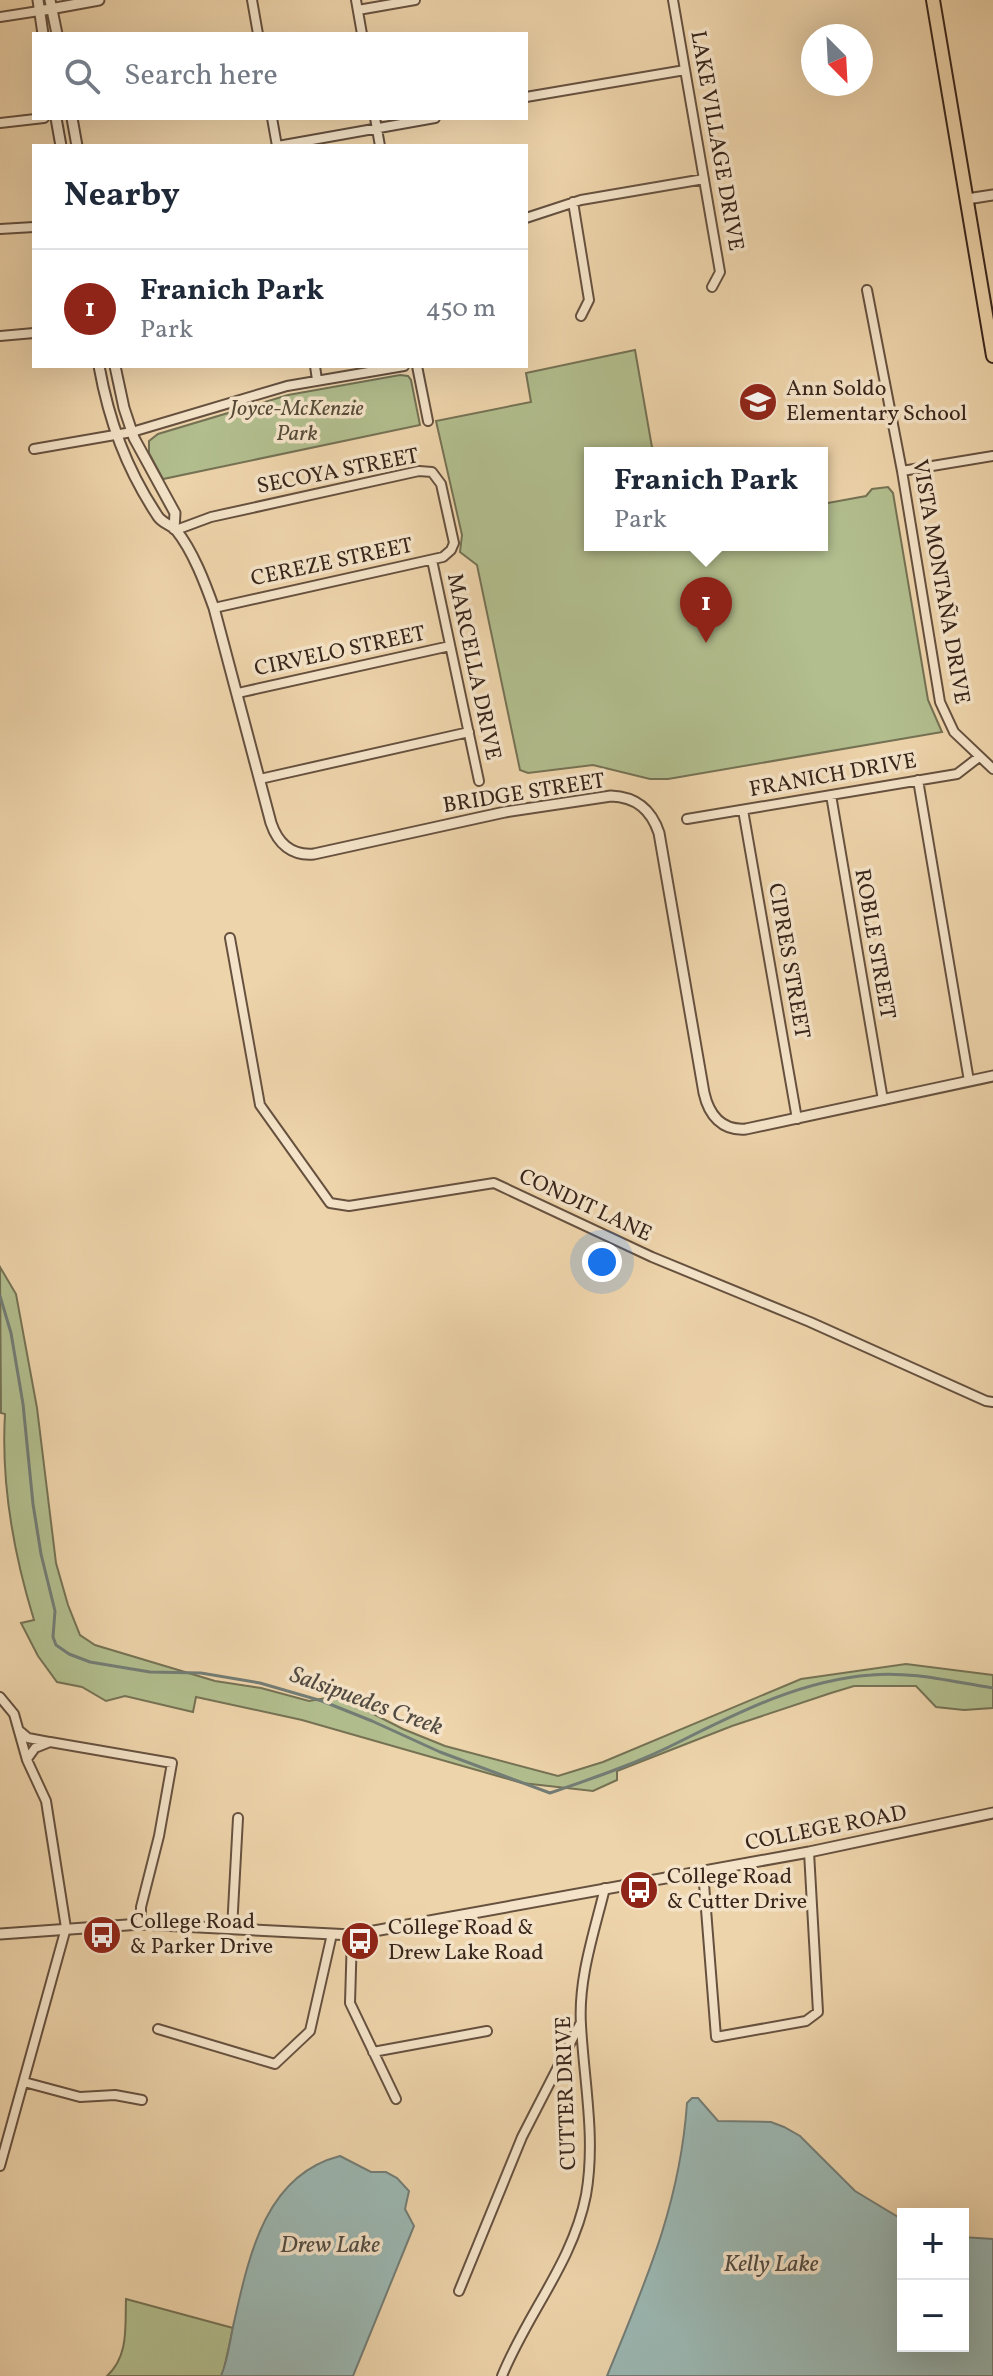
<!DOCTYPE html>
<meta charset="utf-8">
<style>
:root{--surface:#fff;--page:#f6f6f7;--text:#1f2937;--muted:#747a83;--line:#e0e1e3;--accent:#8f2418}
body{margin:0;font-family:Vollkorn,serif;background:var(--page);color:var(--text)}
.controls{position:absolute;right:24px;bottom:24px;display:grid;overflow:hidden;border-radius:0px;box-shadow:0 8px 32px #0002}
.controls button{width:72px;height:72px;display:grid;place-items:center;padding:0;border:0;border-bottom:2px solid var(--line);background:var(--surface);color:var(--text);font:40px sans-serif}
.compass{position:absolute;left:801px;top:24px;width:72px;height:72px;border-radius:50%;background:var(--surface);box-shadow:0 8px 32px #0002;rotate:156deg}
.you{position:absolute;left:602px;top:1262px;width:28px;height:28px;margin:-20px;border:6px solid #fff;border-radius:50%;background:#1a73e8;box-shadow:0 0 0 12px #1a73e833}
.badge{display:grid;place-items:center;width:52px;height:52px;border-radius:50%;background:var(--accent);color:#fff;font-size:26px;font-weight:700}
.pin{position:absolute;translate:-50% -66px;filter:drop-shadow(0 2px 4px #0008)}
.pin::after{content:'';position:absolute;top:42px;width:28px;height:24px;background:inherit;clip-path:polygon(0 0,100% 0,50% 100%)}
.popup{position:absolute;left:584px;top:447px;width:244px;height:104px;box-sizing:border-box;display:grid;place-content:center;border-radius:0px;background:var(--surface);filter:drop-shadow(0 2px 6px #0005);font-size:26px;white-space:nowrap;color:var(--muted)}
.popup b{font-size:30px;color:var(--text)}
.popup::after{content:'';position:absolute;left:50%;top:100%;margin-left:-16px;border:16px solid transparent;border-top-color:var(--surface)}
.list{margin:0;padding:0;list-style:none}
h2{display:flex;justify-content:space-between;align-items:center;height:104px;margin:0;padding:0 32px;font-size:34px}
h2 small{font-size:26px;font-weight:400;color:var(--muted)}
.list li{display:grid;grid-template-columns:52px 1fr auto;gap:24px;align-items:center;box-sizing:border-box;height:120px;padding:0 32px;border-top:2px solid var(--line)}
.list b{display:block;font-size:30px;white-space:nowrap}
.list p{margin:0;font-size:26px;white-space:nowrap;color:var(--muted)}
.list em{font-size:26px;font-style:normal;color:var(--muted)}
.icon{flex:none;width:44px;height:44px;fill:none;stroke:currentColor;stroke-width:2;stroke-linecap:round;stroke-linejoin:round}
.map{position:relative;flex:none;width:993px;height:2376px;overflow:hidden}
.search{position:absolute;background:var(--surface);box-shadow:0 8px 32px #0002;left:32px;top:32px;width:496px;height:88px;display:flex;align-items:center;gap:20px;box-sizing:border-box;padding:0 28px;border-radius:0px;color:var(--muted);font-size:30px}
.panel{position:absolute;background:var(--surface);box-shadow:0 8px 32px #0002;left:32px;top:144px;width:496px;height:224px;border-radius:0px}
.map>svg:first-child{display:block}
.green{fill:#b2be8e;stroke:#757254;stroke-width:2}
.water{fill:#9bb7b2;stroke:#737d76;stroke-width:2}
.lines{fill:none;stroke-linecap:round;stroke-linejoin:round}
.stream{stroke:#737d76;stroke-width:3}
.minor-casing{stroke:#66513f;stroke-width:12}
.tertiary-casing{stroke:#66513f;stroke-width:13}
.primary-casing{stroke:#38251b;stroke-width:16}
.minor{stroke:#f4e3c8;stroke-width:8}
.tertiary{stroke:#f4e3c8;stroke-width:9}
.primary{stroke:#eed4ab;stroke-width:12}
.labels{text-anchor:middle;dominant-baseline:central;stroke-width:7;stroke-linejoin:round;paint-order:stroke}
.street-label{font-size:22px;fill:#38251b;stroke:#f4e3c8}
.poi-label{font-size:22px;fill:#38251b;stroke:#f4e3c8;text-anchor:start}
.park-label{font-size:22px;font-style:italic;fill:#564b38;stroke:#f4e3c8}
.water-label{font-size:24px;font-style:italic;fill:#514a41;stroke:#f4e3c8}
</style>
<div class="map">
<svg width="993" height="2376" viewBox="0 0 993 2376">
<rect width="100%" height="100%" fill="#eed4ab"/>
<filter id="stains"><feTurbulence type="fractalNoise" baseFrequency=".0025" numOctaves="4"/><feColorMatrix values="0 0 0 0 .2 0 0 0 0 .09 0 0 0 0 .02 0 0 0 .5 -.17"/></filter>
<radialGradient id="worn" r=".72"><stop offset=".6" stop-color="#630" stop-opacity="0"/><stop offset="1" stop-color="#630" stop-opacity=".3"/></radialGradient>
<path class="green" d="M635 350 653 453H590V545H822V504L866 496 872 489 888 487 893 493 928 700 942 732 668 779H650L593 765 528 773 520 770 477 565 460 552 462 535 436 421 531 402 526 373Z
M400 375 408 376 411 380 420 425 163 479 149 453V441L158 434 288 395Z
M0 1267 16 1294 37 1408 56 1563 68 1605 80 1635 95 1645 215 1681 261 1688 309 1701 338 1696 403 1729 445 1746 558 1776 603 1762 801 1679 906 1664 993 1675V1708L964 1710 936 1707 916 1686H854L831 1693 732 1726 617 1771V1780L593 1791 522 1783 302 1720 196 1697 193 1712 125 1696 106 1701 82 1687 57 1682 38 1656 21 1623 34 1620C14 1555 1 1482 5 1414L1 1413Z
M126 2299 233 2328 223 2374 221 2376H107C129 2356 125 2327 126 2299Z"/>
<path class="water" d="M692 2098H698L718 2121 771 2122 784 2127 800 2136 855 2191 903 2220V2346H963V2237L993 2239V2376H607C645 2283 680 2205 687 2103Z
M340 2156 371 2172H386L397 2178 409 2191 405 2209 414 2226 353 2376H221C228 2360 230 2340 234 2322 249 2256 265 2175 340 2156Z"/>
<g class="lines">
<path class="stream" d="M0 1296 11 1333 23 1404 33 1504 41 1554 55 1611 53 1637 56 1645 69 1654 90 1662 150 1672 201 1673 260 1683 322 1701 372 1721 440 1752 550 1793C594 1778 640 1762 681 1741 741 1711 803 1680 871 1675 911 1671 953 1682 993 1688"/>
<g class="minor-casing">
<path id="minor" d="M252 0 258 34
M356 0 362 34
M673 0 720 272 712 287
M358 10 415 0
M0 17 39 11
M526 97 685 70
M272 118 277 146
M375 118 380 146
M0 123 44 118
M278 146 435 118
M573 202 589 300 581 316
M526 218 581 200 704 179
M0 229 34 227
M867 290 902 471 940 702 954 732 993 769
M0 336 34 333
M315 366 317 380
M417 366 428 421
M34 449 132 432 287 386 404 366
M902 471 993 456
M176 530 211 517 419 471 432 472 441 484 454 543 451 550 443 557 214 608
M432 560 479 781
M238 693 450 646
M260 779 469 732
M918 780 969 1081
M831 795 883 1100
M743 810 797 1119
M687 819 957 774 979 757
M230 938 260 1105 330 1203 349 1206 494 1183 652 1257 810 1322 986 1401 993 1402
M0 1697 14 1714 27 1760 46 1801 66 1928 0 2166
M21 1732 28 1738 49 1742
M27 1759 35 1748 50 1742 172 1763 159 1836 141 1907V1924
M703 1871 716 2037 806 2021 818 2012 809 1852
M232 1929 238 1818
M352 1935 350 2003 396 2099
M158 2029 275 2064 310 2031 332 1934
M373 2052 487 2031
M24 2082 80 2097 115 2095 142 2100
M459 2291 522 2137 580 2024
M502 2376C527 2314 573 2262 586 2195 596 2138 584 2082 581 2025 578 1979 594 1933 605 1888"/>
</g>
<g class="tertiary-casing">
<path id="tertiary" d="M38 0 43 34
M50 0 57 34
M39 11 99 0
M56 118 61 146
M72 118 77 146
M967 199 993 195
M99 366C109 421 126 468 157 515 161 523 170 524 176 530 193 551 205 583 214 608L271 823C278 844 292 856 314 854L505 812 611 796C636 797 651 809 659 833L704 1093C709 1115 722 1131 746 1129L993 1076
M115 366 124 408 134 438 175 513 174 529
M0 1934 141 1924 352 1935 809 1852 993 1813"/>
</g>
<g class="primary-casing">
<path id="primary" d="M933 0 993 356"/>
</g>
<use href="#minor" class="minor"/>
<use href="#tertiary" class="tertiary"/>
<use href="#primary" class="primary"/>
</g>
<defs>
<g id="school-disc" transform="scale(2)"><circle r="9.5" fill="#8f2418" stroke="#f4e3c8"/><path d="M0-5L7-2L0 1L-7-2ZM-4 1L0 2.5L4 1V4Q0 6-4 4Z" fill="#fff"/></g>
<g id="bus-disc" transform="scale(2)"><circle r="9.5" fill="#8f2418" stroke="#f4e3c8"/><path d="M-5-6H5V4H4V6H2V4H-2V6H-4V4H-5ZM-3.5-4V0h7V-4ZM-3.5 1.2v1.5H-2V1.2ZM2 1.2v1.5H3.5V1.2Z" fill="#fff"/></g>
</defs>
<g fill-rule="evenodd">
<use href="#school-disc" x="758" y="402"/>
<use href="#bus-disc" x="639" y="1890"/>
<use href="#bus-disc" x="102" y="1935"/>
<use href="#bus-disc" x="360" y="1941"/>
</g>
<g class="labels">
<g class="street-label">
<text transform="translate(716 141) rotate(80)">LAKE VILLAGE DRIVE</text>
<text transform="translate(338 472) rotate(-11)">SECOYA STREET</text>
<text transform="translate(332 563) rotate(-12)">CEREZE STREET</text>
<text transform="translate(940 582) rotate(80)">VISTA MONTAÑA DRIVE</text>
<text transform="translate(340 652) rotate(-12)">CIRVELO STREET</text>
<text transform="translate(473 667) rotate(78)">MARCELLA DRIVE</text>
<text transform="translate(833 776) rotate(-10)">FRANICH DRIVE</text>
<text transform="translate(524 794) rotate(-9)">BRIDGE STREET</text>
<text transform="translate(874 944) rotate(80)">ROBLE STREET</text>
<text transform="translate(788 961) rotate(80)">CIPRES STREET</text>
<text transform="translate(585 1206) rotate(25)">CONDIT LANE</text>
<text transform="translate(826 1829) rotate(-11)">COLLEGE ROAD</text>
<text transform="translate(567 2093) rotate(-92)">CUTTER DRIVE</text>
</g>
<g class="poi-label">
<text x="786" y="389">Ann Soldo<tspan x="786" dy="25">Elementary School</tspan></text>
<text x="667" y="1877">College Road<tspan x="667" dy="25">&amp; Cutter Drive</tspan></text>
<text x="130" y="1922">College Road<tspan x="130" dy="25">&amp; Parker Drive</tspan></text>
<text x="388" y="1928">College Road &amp;<tspan x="388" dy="25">Drew Lake Road</tspan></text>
</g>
<g class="park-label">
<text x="297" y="409">Joyce-McKenzie<tspan x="297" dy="25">Park</tspan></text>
</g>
<g class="water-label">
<text transform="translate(366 1702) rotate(20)">Salsipuedes Creek</text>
<text x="330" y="2246">Drew Lake</text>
<text x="771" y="2265">Kelly Lake</text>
</g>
</g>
<rect width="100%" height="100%" filter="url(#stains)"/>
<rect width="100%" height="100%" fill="url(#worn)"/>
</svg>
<div class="controls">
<button>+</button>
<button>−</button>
</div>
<svg class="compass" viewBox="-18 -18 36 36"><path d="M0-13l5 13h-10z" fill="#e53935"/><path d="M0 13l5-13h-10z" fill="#747a83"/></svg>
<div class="you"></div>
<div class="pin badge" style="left:706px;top:643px">1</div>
<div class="popup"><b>Franich Park</b>Park</div>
<div class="search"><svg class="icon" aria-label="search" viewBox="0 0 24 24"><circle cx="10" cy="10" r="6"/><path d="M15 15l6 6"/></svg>Search here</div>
<section class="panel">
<h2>Nearby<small></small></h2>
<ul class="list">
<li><span class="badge">1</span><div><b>Franich Park</b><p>Park</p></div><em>450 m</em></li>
</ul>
</section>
</div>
